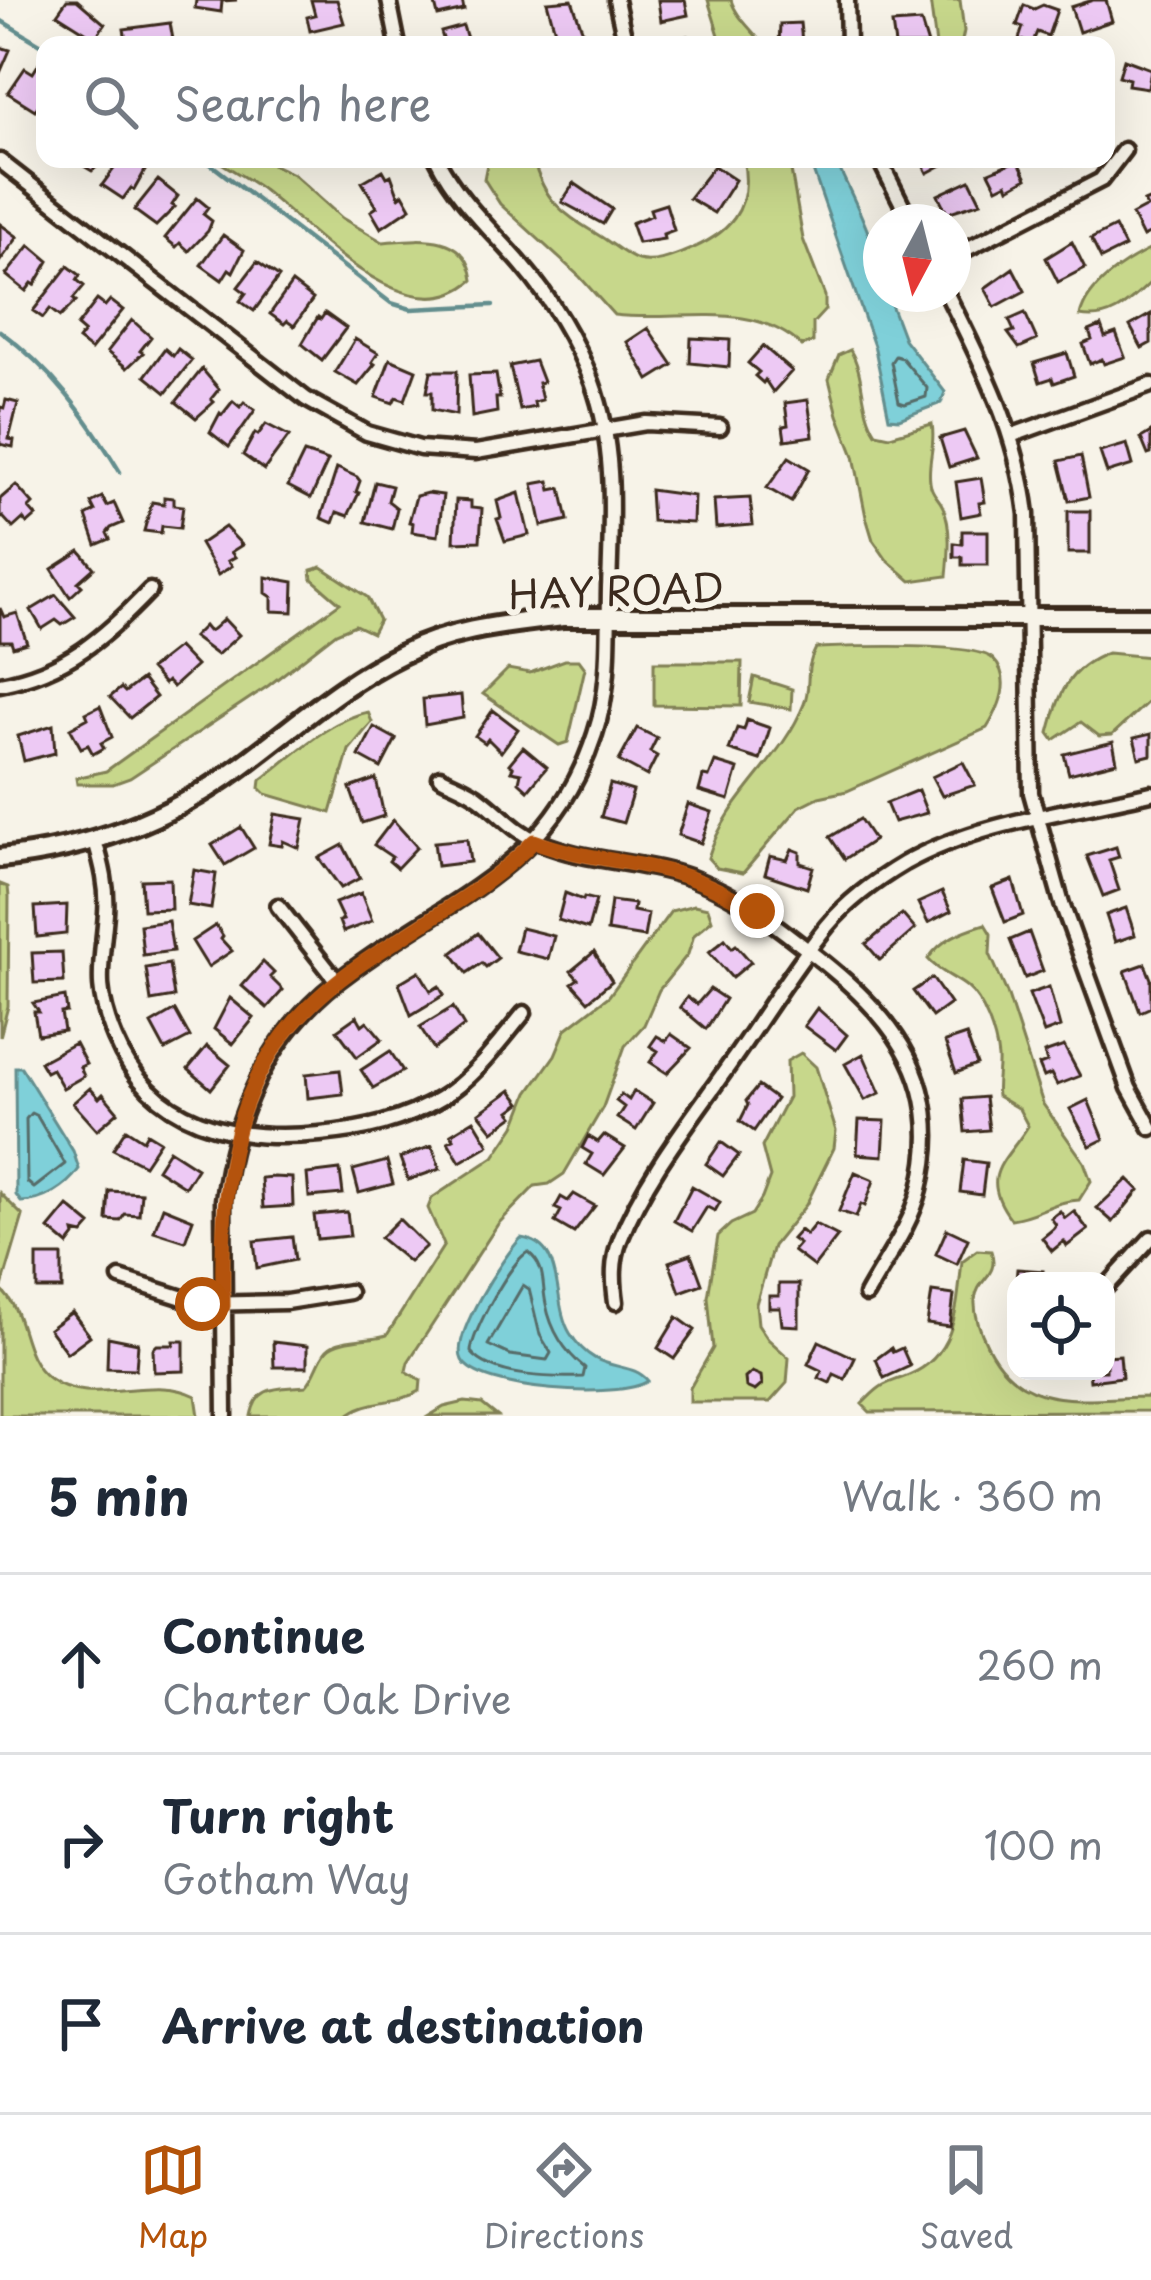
<!DOCTYPE html>
<meta charset="utf-8">
<style>
:root{--surface:#fff;--page:#f2f2f3;--text:#1f2937;--muted:#747a83;--line:#e0e1e3;--accent:#b45309}
body{margin:0;font-family:"Playpen Sans",sans-serif;background:var(--page);color:var(--text)}
.controls{position:absolute;right:36px;bottom:36px;display:grid;overflow:hidden;border-radius:24px;box-shadow:0 12px 48px #0002}
.controls button{width:108px;height:108px;display:grid;place-items:center;padding:0;border:0;border-bottom:3px solid var(--line);background:var(--surface);color:var(--text);font:60px sans-serif}
.compass{position:absolute;left:863px;top:204px;width:108px;height:108px;border-radius:50%;background:var(--surface);box-shadow:0 12px 48px #0002;rotate:187deg}
.stop{position:absolute;width:36px;height:36px;margin:-27px;border:9px solid #b45309;border-radius:50%;background:#fff}
.stop.end{background:#b45309;border-color:#fff;box-shadow:0 3px 12px #0008}
.list{margin:0;padding:0;list-style:none}
h2{display:flex;justify-content:space-between;align-items:center;height:156px;margin:0;padding:0 48px;font-size:51px}
h2 small{font-size:39px;font-weight:400;color:var(--muted)}
.list li{display:grid;grid-template-columns:78px 1fr auto;gap:36px;align-items:center;box-sizing:border-box;height:180px;padding:0 48px;border-top:3px solid var(--line)}
.list b{display:block;font-size:45px;white-space:nowrap}
.list p{margin:0;font-size:39px;white-space:nowrap;color:var(--muted)}
.list em{font-size:39px;font-style:normal;color:var(--muted)}
.icon{flex:none;width:66px;height:66px;fill:none;stroke:currentColor;stroke-width:2;stroke-linecap:round;stroke-linejoin:round}
.map{position:relative;flex:none;width:1151px;height:1416px;overflow:hidden}
.search{position:absolute;background:var(--surface);box-shadow:0 12px 48px #0002;left:36px;right:36px;top:36px;height:132px;display:flex;align-items:center;gap:30px;box-sizing:border-box;padding:0 42px;border-radius:24px;color:var(--muted);font-size:45px}
.sheet{height:696px;background:var(--surface)}
nav{display:flex;justify-content:space-around;align-items:center;box-sizing:border-box;height:168px;border-top:3px solid var(--line);background:var(--surface);font-size:33px;color:var(--muted)}
nav a{display:grid;justify-items:center;gap:6px}
nav .on{color:var(--accent)}
.map>svg:first-child{display:block}
.green{fill:#c7d78b;stroke:#818054;stroke-width:3}
.water{fill:#7fd0d9;stroke:#648e8e;stroke-width:3}
.lines{fill:none;stroke-linecap:round;stroke-linejoin:round}
.shore{stroke:#566c69;stroke-width:3}
.stream{stroke:#648e8e;stroke-width:4.5}
.building{fill:#edc9f4;stroke:#3b2a1e;stroke-width:3}
.minor-casing{stroke:#3b2a1e;stroke-width:21}
.tertiary-casing{stroke:#3b2a1e;stroke-width:26}
.minor{stroke:#f7f3e8;stroke-width:12}
.tertiary{stroke:#f7f3e8;stroke-width:16}
.route{stroke:#b45309;stroke-width:15}
.labels{text-anchor:middle;dominant-baseline:central;stroke-width:12;stroke-linejoin:round;paint-order:stroke}
.street-label{font-size:39px;fill:#3b2a1e;stroke:#f7f3e8}
</style>
<div class="map">
<svg width="1151" height="1416" viewBox="0 0 1151 1416">
<rect width="100%" height="100%" fill="#f7f3e8"/>
<filter id="ink" filterUnits="userSpaceOnUse"><feTurbulence type="fractalNoise" baseFrequency=".00833" numOctaves="2"/><feDisplacementMap in="SourceGraphic" scale="24" xChannelSelector="R" yChannelSelector="G"/><feConvolveMatrix kernelMatrix="1 2 1 2 8 2 1 2 1" color-interpolation-filters="sRGB"/></filter>
<g filter="url(#ink)">
<path class="green" d="M708 0H731C736 17 753 30 763 45H722Z
M930 0H960L964 31 961 45H936Z
M215 159H261L293 174 342 218 383 242C418 239 467 231 473 280 407 338 311 227 262 189 247 178 230 169 215 159Z
M488 159H533C546 207 567 215 606 240 615 246 628 257 638 260 654 264 671 257 684 252 728 235 754 210 743 159H789L803 239 825 296V310L813 323V342L802 346C750 298 679 323 614 315L580 277 500 204 484 179Z
M1151 249V282C1129 302 1111 322 1080 316 1087 286 1124 262 1151 249Z
M850 350C866 376 859 407 876 433L890 436 932 424C936 445 927 462 930 482 931 494 939 497 943 507 952 527 949 556 947 576L911 581 887 560 873 540 866 517 854 456 838 415 829 379 839 355Z
M322 567 367 597 379 620 372 633 355 625 336 633 268 686 130 778 113 784H77L76 778 106 771 340 603 312 579 311 570Z
M816 648C846 647 974 641 993 659 1013 679 999 709 987 728L847 791 819 797 799 807 743 873 717 868 708 858C725 799 782 761 804 704 812 684 803 672 816 648Z
M1108 653 1151 657V699L1112 735 1099 736 1081 722 1054 740 1049 733C1059 695 1067 668 1108 653Z
M565 660H579L585 668 568 742 559 745 483 694 508 669 530 673Z
M654 662H742L741 706 654 705Z
M754 677 792 689 791 709 749 702Z
M368 712 372 722 349 750 331 813 266 794 260 788 261 780C293 756 328 720 368 712Z
M0 884 8 887 9 897 8 1006 0 1037Z
M694 905 708 908 712 920 694 935 688 954 659 990 644 1025 625 1046 603 1107 564 1174 549 1184 535 1186 498 1224 408 1362 406 1371 421 1380 420 1391C397 1405 367 1398 347 1416H251C257 1384 278 1389 306 1386 316 1375 318 1360 327 1350 338 1338 371 1340 387 1335L444 1245 428 1208 432 1198 494 1157 515 1126 528 1093 555 1055 566 1029 609 996 671 911Z
M985 924 991 934 990 954 1007 993 1043 1104 1084 1162 1091 1181 1079 1200C1052 1201 1037 1216 1011 1219 977 1174 1007 1161 1028 1126L1019 1109 997 1096C995 1083 999 1071 998 1058 996 1036 984 1001 967 987 953 976 940 973 928 959 941 939 962 931 985 924Z
M801 1053 816 1067 836 1131 834 1148 806 1205 773 1246 756 1304 758 1324 768 1339 789 1358 787 1383 770 1402H690V1388L713 1348 708 1297 718 1236 731 1224 752 1214 762 1198 770 1177 762 1147 788 1097 787 1061Z
M0 1193 23 1216 1 1290C27 1312 19 1355 49 1378 90 1409 153 1373 196 1396L199 1416H0Z
M977 1250 991 1251C1000 1276 977 1278 975 1300 974 1316 980 1331 987 1345 1022 1415 1085 1397 1151 1397V1411L870 1412 862 1404C884 1381 883 1386 909 1375 957 1355 957 1304 962 1261Z
M465 1402 482 1404 497 1416H429L444 1407Z"/>
<path class="water" d="M809 159H835C854 202 881 246 881 294H887L904 339 945 392 941 403 899 419 889 418 875 349Z
M15 1067H21L73 1151 79 1169C67 1187 43 1202 21 1202L16 1195Z
M521 1238C567 1244 551 1302 570 1333 597 1377 629 1358 648 1381 621 1400 478 1391 462 1360 450 1337 503 1257 521 1238Z"/>
<g class="lines">
<path class="shore" d="M895 356 902 358 927 388 926 397 905 404 899 402 891 362Z
M31 1113 37 1116 65 1164 34 1188 27 1182 26 1119Z
M528 1252C547 1268 541 1282 546 1304 551 1330 565 1352 585 1368L583 1377C552 1378 492 1378 471 1352 471 1333 512 1260 528 1252Z
M523 1285 529 1289 540 1335 551 1353 547 1360 510 1355 488 1345Z"/>
<path class="stream" d="M0 20 45 47
M204 159 391 303 411 309 493 305
M0 331C52 369 87 417 120 472"/>
</g>
<path class="building" d="M67 0H77L105 24 95 38 57 14Z
M196 0H237L222 1 221 12 195 8Z
M311 0H337L344 23 310 31 307 17 315 15Z
M434 0H462L464 10 438 16Z
M572 0 584 35 558 42 547 2Z
M658 0H685L688 15 661 21Z
M1093 0H1106L1112 21 1079 32 1071 7Z
M1024 5 1034 9 1043 5 1057 10 1048 36 1037 32 1032 44 1019 39 1023 27 1017 25Z
M921 22 928 45H895L892 24Z
M170 23 174 45H127L124 29Z
M800 23 802 42 779 45 780 24Z
M463 26 469 45H477H445L441 32Z
M688 36 690 45H666L665 40Z
M0 47 10 50 0 73Z
M1124 59 1151 69 1148 88 1128 85 1129 79 1119 76Z
M38 65 45 70 39 83 45 87V96L35 110 8 93 25 68 33 73Z
M72 159H106L92 171Z
M121 159H132L146 169 134 190 131 188 123 199 102 185Z
M920 159H951V160L927 173Z
M1018 160 1027 178 1009 188 1007 183 997 188 989 172Z
M714 166 735 180 714 213 689 198Z
M383 170 387 177 391 175 399 197 403 194 411 208 381 228 371 211 377 207 362 182Z
M158 180 178 196 172 205 175 207 156 226 134 210Z
M970 180 981 202 947 213 938 195Z
M574 183 612 209 603 224 562 202Z
M197 198 208 207 203 214 212 221 208 231 189 251 180 243 176 247 165 238Z
M1151 199V233L1143 237 1132 215 1147 207 1144 202Z
M666 204 674 230 663 234 664 239 638 243 631 223 652 215 650 209Z
M0 224 18 237 0 261Z
M1115 227 1125 247 1101 259 1091 239Z
M223 235 244 250 233 272 229 269 222 280 201 265Z
M1072 242 1085 268 1058 282 1046 258Z
M30 245 49 261 35 285 32 283 26 291 6 275Z
M257 262 279 277 254 311 240 301 246 293 238 287Z
M68 266 80 275 77 280 84 286 73 299 76 301 60 317 50 309 43 318 33 311Z
M1013 268 1025 291 995 307 985 288Z
M292 283 313 299 294 326 287 321 284 324 270 314Z
M97 300 105 306 110 300 123 310 91 350 78 340 84 332 77 326Z
M325 313 346 328 322 360 302 344 318 317 321 319Z
M1025 313 1037 340 1019 348 1008 333 1014 331 1009 320Z
M1151 314V343L1142 348 1130 326Z
M132 320 151 337 140 351 143 353 127 368 107 352Z
M1101 326 1105 337 1116 333 1125 357 1104 364 1102 359 1090 364 1083 344 1092 340 1089 331Z
M648 328 673 365 649 380 627 342Z
M691 338 730 340 729 367 690 363Z
M355 339 378 353 372 362 375 364 358 385 335 372Z
M763 346 792 371 773 392 765 380 763 383 755 376 759 372 748 363Z
M165 349 173 356 178 349 192 360 166 393 145 376Z
M1067 353 1074 376 1054 383 1052 378 1040 382 1034 363Z
M390 359 416 370 405 400 396 397 393 403 376 397Z
M535 361 543 382 538 383 542 400 534 402 535 407 520 410 510 366Z
M202 369 219 389 211 399 214 402 196 418 176 402Z
M431 371H457L456 415 432 410V392H427Z
M496 374 500 398H496L497 412 472 417 469 375Z
M6 400 18 403 9 439 14 440 13 447 0 444V407L4 408Z
M808 400 813 436 785 440 783 426 788 425 785 403Z
M233 401 240 407 244 402 255 410 229 447 210 432 220 413 222 415Z
M266 424 289 436 264 470 243 455 255 433 258 435Z
M964 431 977 458 949 467 940 438Z
M1151 432V454L1148 455 1141 438Z
M1127 444 1133 465 1107 473 1100 452Z
M304 453 328 461 311 498 288 486Z
M1081 456 1089 497 1069 501 1059 461Z
M789 457 809 469 791 502 767 488Z
M337 468 357 477 360 481 356 492 359 493 348 516 337 512 333 523 321 518Z
M981 478 985 502 979 503 981 513 961 517 956 482Z
M549 481 551 490 561 488 568 520 542 526 533 484Z
M375 482 392 486 388 501 397 508 392 529 365 522Z
M16 485 33 504 29 508 36 516 27 524 23 519 13 528 3 517 0 519V499Z
M650 490 694 496 693 523 652 521Z
M427 493 443 495 438 536 412 532 413 523 409 522 416 496Z
M519 493 529 535 505 541 497 519 501 518 497 501Z
M102 497 107 506 114 503 123 523 111 528 107 533 110 539 96 545 86 516 95 511 91 503Z
M164 497 174 498V505L183 506 180 528 162 526 161 533 144 531 152 502 164 504Z
M750 498 753 525 716 528 714 500Z
M456 500 471 501V508L482 509 480 541 454 542Z
M1068 511H1090V553H1068Z
M225 527 242 545 231 552 235 557 228 561 232 566 218 575 200 544Z
M962 531H988V565H962V557H954V543L962 544Z
M80 551 94 568 78 582 82 586 70 597 52 569Z
M266 577 294 582 293 612 272 611V597L266 593Z
M56 595 75 617 62 625 56 620 42 629 31 610Z
M0 608 4 617 17 613 27 643 13 647 11 641H0Z
M224 619 239 635 217 655 193 637 204 626 208 631 213 629Z
M178 647 196 666 173 687 167 681 164 684 150 669Z
M142 679 156 697 130 718 110 697 121 688 125 692Z
M461 695 463 718 425 725 423 699Z
M100 706 112 737 101 743 104 748 93 754 88 745 81 748 70 728 88 718 86 713Z
M493 710 518 729 501 752 488 739 485 743 475 736Z
M747 720 770 728 760 760 729 750 737 728 744 730Z
M53 725 55 753 24 761 18 736Z
M374 727 396 739 381 768 359 756Z
M637 728 657 738 650 752 657 756 647 776 619 761Z
M1151 734V755L1139 758 1134 738Z
M1113 742 1117 762 1069 774 1064 754Z
M523 747 547 767 528 790 519 782 521 773 511 771 513 767 509 764Z
M715 762 738 769 729 800 699 791 703 776 709 777Z
M963 762 975 785 942 796 932 777Z
M376 779 384 816 362 823 350 788Z
M610 784 633 791 623 823 601 817Z
M918 790 927 813 894 822 886 803Z
M688 804 712 812 701 843 678 835Z
M275 814 305 819 299 848 283 841 282 846 269 844Z
M860 819 874 840 845 859 830 837Z
M393 820 417 847 397 868 389 861 392 857 374 845Z
M241 827 254 848 225 865 212 845Z
M467 839 470 862 437 866 434 842Z
M343 845 360 878 341 888 319 858Z
M1116 847 1119 857 1109 860 1119 890 1103 896 1087 856Z
M792 849 800 852V863L813 867 807 888 765 874 770 856 787 860Z
M194 870 216 874 211 909 188 905Z
M170 879 171 909 143 910 141 880Z
M1013 880 1023 915 1005 922 992 888Z
M942 892 951 911 928 923 918 903Z
M361 893 372 921 343 932 339 921 343 920 335 903Z
M565 893 583 900 584 897 596 900 588 929 558 920Z
M611 901 634 904 633 911 648 914 644 937 607 931Z
M67 905 66 934 37 937 35 907Z
M1126 908 1135 935 1115 942 1106 915Z
M902 914 915 929 880 960 866 944Z
M168 921 173 951 143 955 140 925Z
M216 925 223 936 221 939 232 951 208 967 192 941Z
M521 928 554 936 548 959 515 951Z
M1029 932 1043 971 1025 978 1010 940Z
M478 933 498 958 486 967 482 963 467 973 452 953Z
M725 939 732 948 736 945 751 962 732 978 709 952Z
M62 952 64 982 34 983 32 953Z
M594 952 612 981 588 1001 572 983 578 979 571 971Z
M263 962 274 973 270 977 283 990 267 1008 242 986Z
M169 964 174 997 151 1001 146 968Z
M1145 964 1151 979V1007L1140 1012 1125 971Z
M419 971 431 991 439 986 444 995 411 1015 399 983Z
M932 978 950 1004 932 1017 913 991Z
M1049 987 1060 1027 1044 1033 1029 994Z
M710 989 725 999 706 1029 680 1007 687 997 697 1004Z
M65 997 67 1012 61 1013 64 1031 38 1035 34 1012H39L33 1003Z
M230 998 254 1018 233 1044 214 1029Z
M453 1007 464 1026 434 1049 420 1027Z
M817 1008 847 1035 836 1050 804 1026Z
M175 1010 190 1037 165 1050 151 1024Z
M357 1016 362 1025 367 1021 382 1039 357 1057 337 1030Z
M671 1034 691 1048 667 1073 650 1062 658 1051 650 1046 657 1036 666 1041Z
M966 1035 977 1065 956 1073 945 1042Z
M75 1043 86 1064 80 1067 84 1076 63 1088 52 1069 46 1072 40 1062Z
M207 1046 230 1065 211 1089 188 1069Z
M1064 1046 1080 1076 1057 1085 1051 1074 1044 1077 1039 1065 1047 1062 1044 1053Z
M390 1051 403 1071 373 1088 361 1070Z
M863 1054 880 1093 865 1100 845 1064Z
M340 1070 343 1094 308 1098 306 1074Z
M758 1086 776 1099 754 1131 740 1121 748 1105 746 1101Z
M90 1088 99 1098 103 1094 118 1112 97 1130 73 1103Z
M511 1090 521 1103 510 1111 514 1116 493 1131 479 1113Z
M634 1091 653 1103 636 1130 617 1118 624 1107 616 1101 621 1094 629 1100Z
M985 1097 989 1130 965 1132 962 1099Z
M1088 1100 1104 1139 1090 1146 1070 1109Z
M474 1120 489 1145 460 1162 448 1142 454 1139 451 1134Z
M859 1120 885 1121 883 1156 857 1154Z
M126 1129 143 1140 147 1133 160 1141 144 1165 113 1149Z
M604 1135 625 1148 604 1175 586 1164 592 1154 582 1148 588 1136 598 1142Z
M721 1142 739 1155 723 1176 706 1164Z
M432 1146 440 1169 408 1180 400 1158Z
M169 1150 197 1168 185 1187 157 1169Z
M964 1160 986 1163 982 1195 960 1192Z
M387 1161 393 1184 359 1193 353 1170Z
M340 1170 343 1194 309 1197 307 1174Z
M855 1172 874 1180 865 1206 861 1204 856 1217 839 1211Z
M273 1177 292 1178 293 1206 263 1208 261 1178Z
M1128 1179 1139 1190 1113 1222 1097 1208Z
M692 1186 720 1202 715 1211 707 1207 692 1231 674 1221Z
M109 1191 141 1193 139 1215 125 1214 120 1221 107 1220Z
M574 1194 595 1206 574 1233 555 1222 561 1211 555 1208 561 1197 568 1201Z
M68 1206 91 1225 83 1234 74 1232 75 1236 68 1245 49 1229Z
M163 1207 193 1219 185 1241 154 1231Z
M1060 1211 1065 1218 1074 1211 1088 1230 1067 1246 1064 1241 1052 1251 1042 1238 1053 1229 1056 1225 1051 1218Z
M347 1212 350 1236 317 1239 314 1215Z
M399 1219 426 1246 409 1262 380 1238Z
M815 1224 838 1236 814 1267 793 1251 799 1244 792 1239 800 1230 806 1235Z
M947 1229 968 1239 957 1264 936 1254Z
M292 1237 295 1260 257 1268 254 1241Z
M691 1254 702 1284 680 1292 669 1262Z
M37 1256H62V1289H37Z
M1017 1269 1043 1271 1042 1281H1016Z
M779 1284H799V1326L782 1325 780 1308H769V1296H779Z
M932 1292 954 1295 950 1327 927 1324Z
M72 1312 90 1336 67 1353 49 1329Z
M677 1317 695 1330 674 1359 658 1348Z
M108 1337 138 1343 136 1369 107 1368Z
M174 1341H184V1371L154 1372 153 1349 157 1345H174Z
M819 1341 855 1358 845 1379 834 1374 830 1383 819 1378 822 1371 808 1364Z
M273 1342 307 1346V1367H274Z
M891 1348 893 1352 902 1348 910 1366 884 1378 876 1359Z
M1120 1355 1122 1377 1090 1381 1089 1371H1106V1356Z
M752 1372 761 1376 762 1385 755 1391 746 1387 745 1378Z"/>
<g class="lines">
<g class="minor-casing">
<path id="minor" d="M389 0 398 45
M616 0 626 45
M847 0 848 45
M879 159 911 222
M0 161 306 399 367 433 420 448 476 452 646 423 720 427
M953 256 1101 180 1124 150
M947 294C984 367 1017 432 1027 514L1031 793 1062 904 1129 1088 1151 1128
M1013 435 1151 385
M0 684C66 672 105 637 150 590
M440 777C453 784 469 789 481 799 501 814 515 832 539 842 590 864 647 860 699 881 737 896 768 919 800 944 885 1008 949 1074 920 1189 911 1226 884 1262 866 1295
M95 841C102 864 108 888 106 913 102 965 93 986 115 1038 151 1125 235 1143 320 1134 363 1130 404 1121 441 1098 475 1077 499 1043 524 1013
M278 906 337 981
M120 1278 202 1304 286 1302 349 1292
M1106 1287 1151 1238
M616 1302C613 1280 612 1262 620 1240 645 1176 693 1117 732 1061 763 1017 792 969 827 926 847 902 878 879 905 863 978 822 1070 812 1151 793
M225 1416 223 1200C234 1114 269 1034 339 980 442 899 550 873 595 734 611 686 608 639 609 589 611 519 617 449 592 382 575 339 552 300 522 265 492 230 458 201 437 159"/>
</g>
<g class="tertiary-casing">
<path id="tertiary" d="M0 858C88 849 166 821 237 769 292 729 340 684 402 654 451 629 508 624 562 617H1151"/>
</g>
<use href="#minor" class="minor"/>
<use href="#tertiary" class="tertiary"/>
</g>
</g>
<g class="lines" filter="url(#ink)">
<path class="route" d="M202 1304 223 1306C221 1161 231 1053 361 964 420 923 483 892 534 841 579 858 625 860 671 872 702 880 730 895 757 911"/>
</g>
<g class="labels">
<g class="street-label">
<text transform="translate(616 589) rotate(-2)">HAY ROAD</text>
</g>
</g>
</svg>
<div class="controls">
<button><svg class="icon" aria-label="locate" viewBox="0 0 24 24"><circle cx="12" cy="12" r="6"/><path d="M12 2v4M12 18v4M2 12h4M18 12h4"/></svg></button>
</div>
<svg class="compass" viewBox="-18 -18 36 36"><path d="M0-13l5 13h-10z" fill="#e53935"/><path d="M0 13l5-13h-10z" fill="#747a83"/></svg>
<div class="stop" style="left:202px;top:1304px"></div>
<div class="stop end" style="left:757px;top:911px"></div>
<div class="search"><svg class="icon" aria-label="search" viewBox="0 0 24 24"><circle cx="10" cy="10" r="6"/><path d="M15 15l6 6"/></svg>Search here</div>
</div>
<section class="sheet">
<h2>5 min<small>Walk · 360 m</small></h2>
<ul class="list">
<li><svg class="icon" aria-label="ahead" viewBox="0 0 24 24"><path d="M12 20V5M6 11l6-6 6 6"/></svg><div><b>Continue</b><p>Charter Oak Drive</p></div><em>260 m</em></li>
<li><svg class="icon" aria-label="right" viewBox="0 0 24 24"><path d="M7 20v-9h11M14 6l5 5-5 5"/></svg><div><b>Turn right</b><p>Gotham Way</p></div><em>100 m</em></li>
<li><svg class="icon" aria-label="arrive" viewBox="0 0 24 24"><path d="M6 21V4h12l-3 4 3 4H6"/></svg><div><b>Arrive at destination</b></div></li>
</ul>
</section>
<nav>
<a class="on"><svg class="icon" aria-label="map" viewBox="0 0 24 24"><path d="M3 6l6-2 6 2 6-2v14l-6 2-6-2-6 2zM9 4v14M15 6v14"/></svg>Map</a>
<a><svg class="icon" aria-label="directions" viewBox="0 0 24 24"><path d="M12 3l9 9-9 9-9-9zM9 14v-3h6M13 9l2 2-2 2"/></svg>Directions</a>
<a><svg class="icon" aria-label="saved" viewBox="0 0 24 24"><path d="M7 4h10v16l-5-4-5 4z"/></svg>Saved</a>
</nav>
